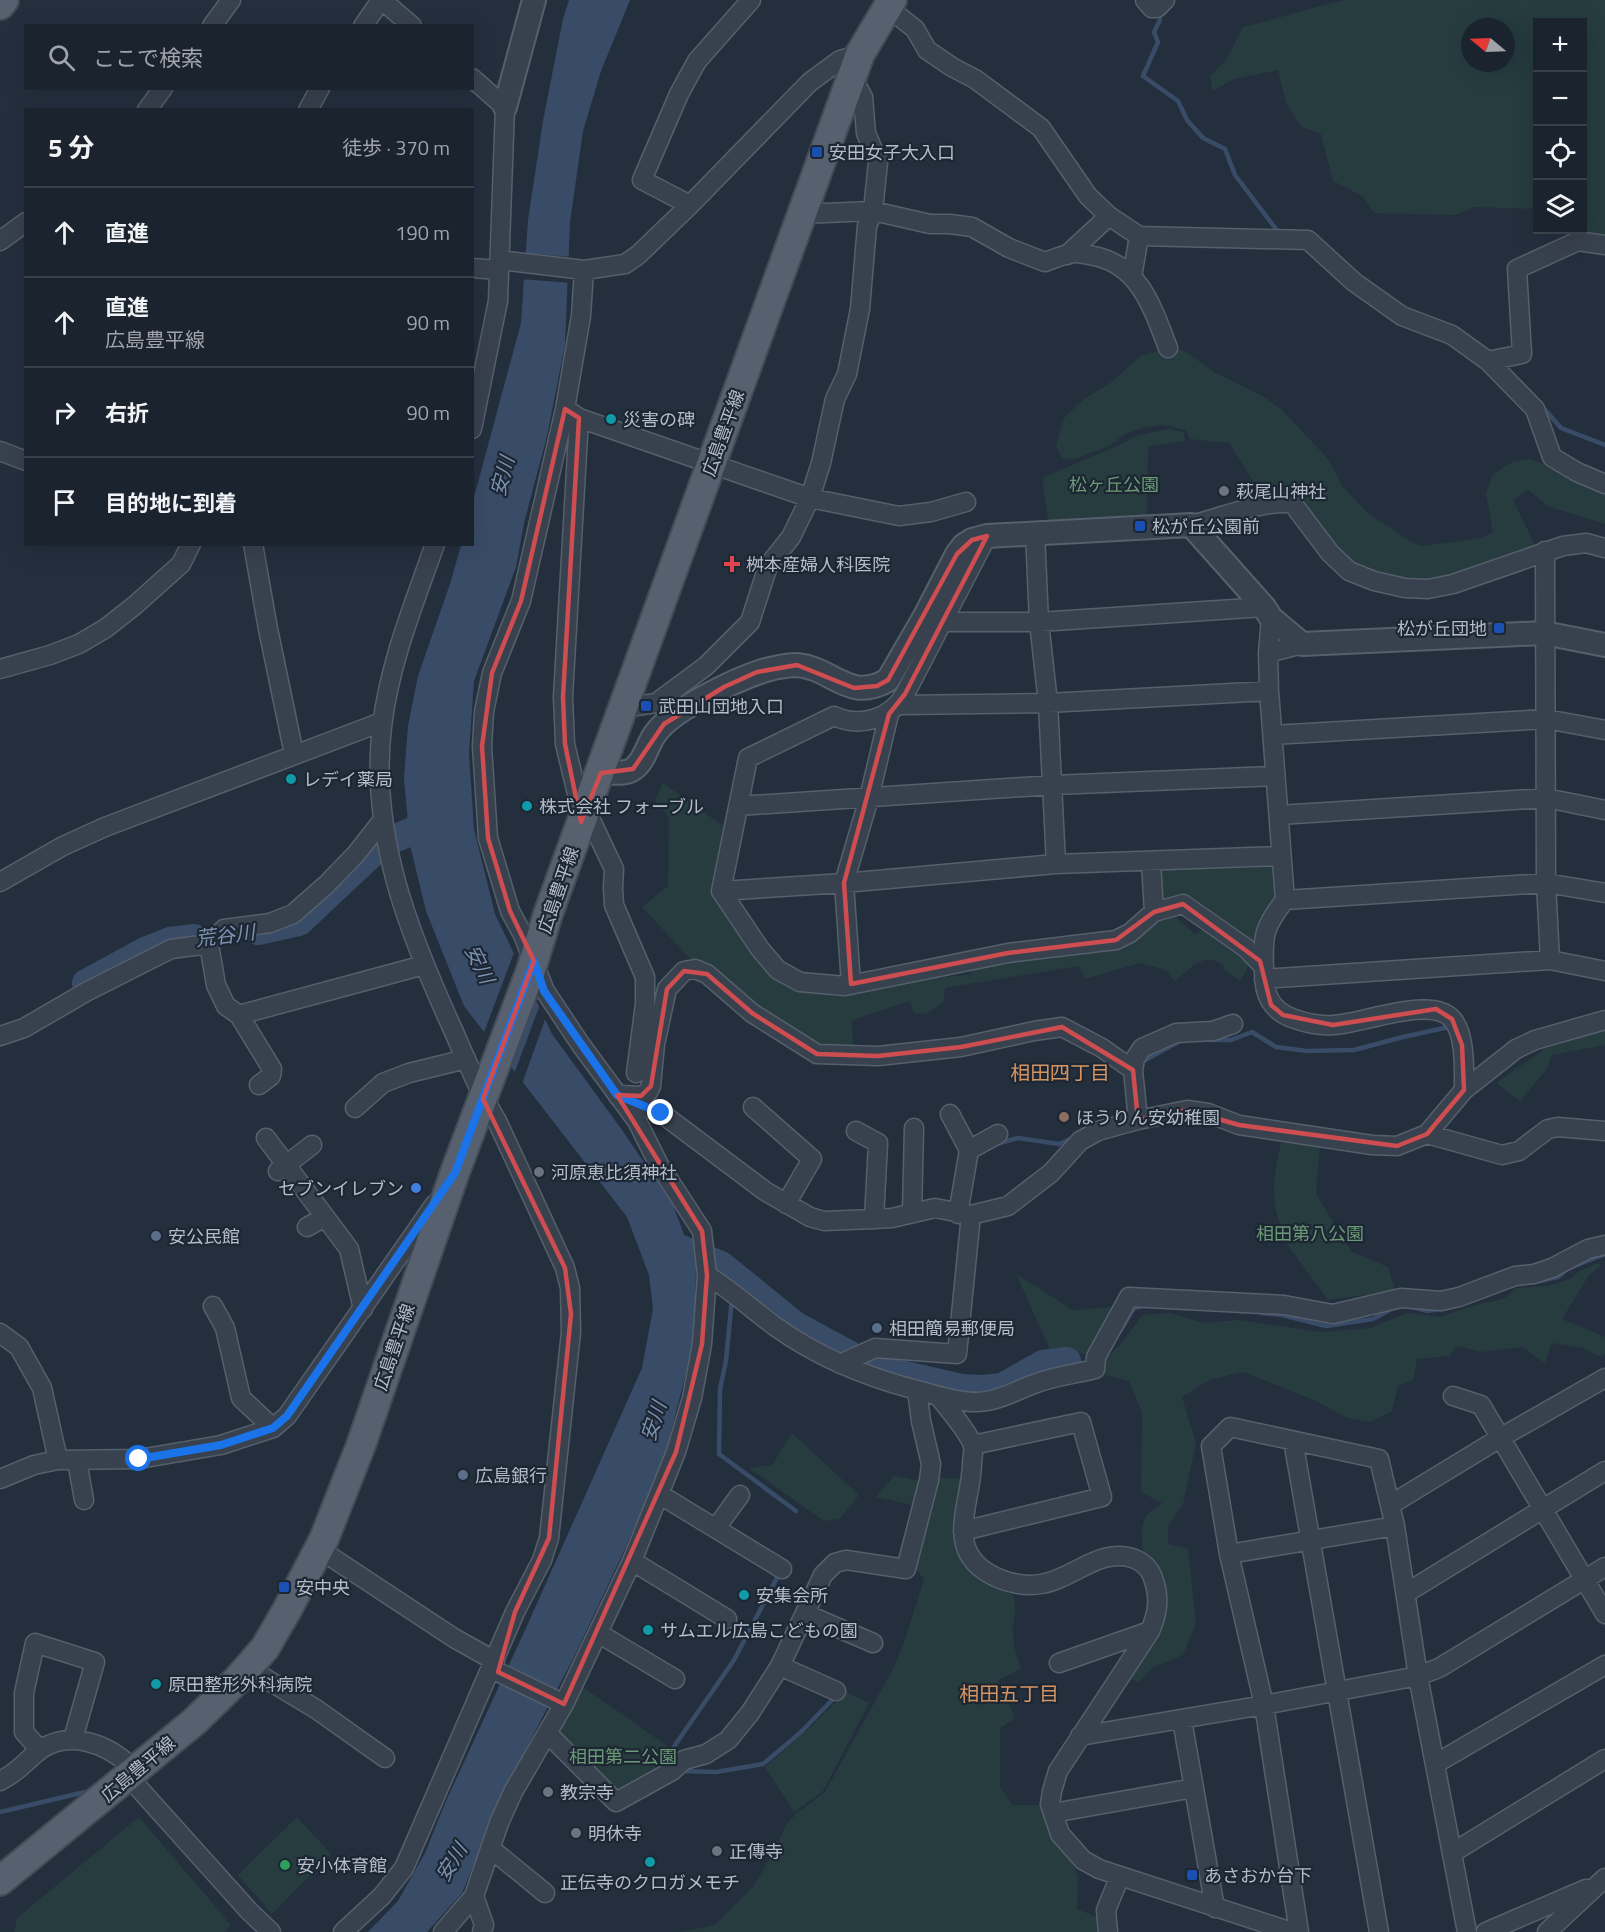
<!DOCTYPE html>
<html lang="ja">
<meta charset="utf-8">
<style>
:root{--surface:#1b232e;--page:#242b36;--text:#f1f3f6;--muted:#a0a4aa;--line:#39404a}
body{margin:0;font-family:"Titillium Web","Noto Sans JP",sans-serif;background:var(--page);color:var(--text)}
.controls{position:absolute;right:18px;top:18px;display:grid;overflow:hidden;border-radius:0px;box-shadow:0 6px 24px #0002}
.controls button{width:54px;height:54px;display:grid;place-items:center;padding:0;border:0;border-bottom:2px solid var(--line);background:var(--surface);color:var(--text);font:30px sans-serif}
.compass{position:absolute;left:1461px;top:18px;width:54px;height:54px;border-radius:50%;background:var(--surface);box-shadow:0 6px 24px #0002;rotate:289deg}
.stop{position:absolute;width:18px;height:18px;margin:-14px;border:4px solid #1a73e8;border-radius:50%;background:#fff}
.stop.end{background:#1a73e8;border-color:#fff;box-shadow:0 2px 6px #0008}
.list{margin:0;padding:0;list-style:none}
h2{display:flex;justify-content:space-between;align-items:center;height:78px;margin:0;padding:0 24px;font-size:26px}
h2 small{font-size:20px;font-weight:400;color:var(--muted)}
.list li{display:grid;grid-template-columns:39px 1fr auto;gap:18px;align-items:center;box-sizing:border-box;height:90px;padding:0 24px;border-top:2px solid var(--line)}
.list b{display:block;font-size:22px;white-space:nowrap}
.list p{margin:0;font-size:20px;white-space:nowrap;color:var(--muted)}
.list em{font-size:20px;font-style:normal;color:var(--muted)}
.icon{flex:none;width:33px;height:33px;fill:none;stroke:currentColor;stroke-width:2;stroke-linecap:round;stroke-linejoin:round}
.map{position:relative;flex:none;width:1605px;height:1932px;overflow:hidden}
.search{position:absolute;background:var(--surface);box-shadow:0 6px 24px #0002;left:24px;top:24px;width:450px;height:66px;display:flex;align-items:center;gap:15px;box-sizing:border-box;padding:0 21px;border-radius:0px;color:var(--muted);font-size:22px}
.panel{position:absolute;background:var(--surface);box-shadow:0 6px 24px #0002;left:24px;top:108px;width:450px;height:438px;border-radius:0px}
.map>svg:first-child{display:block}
.green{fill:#263c3f;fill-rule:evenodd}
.water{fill:#394c67}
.pier{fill:#242f3e}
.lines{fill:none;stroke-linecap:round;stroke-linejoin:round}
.stream{stroke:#394c67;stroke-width:4.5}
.river{stroke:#394c67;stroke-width:28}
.minor-casing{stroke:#565f6c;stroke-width:21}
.tertiary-casing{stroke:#565f6c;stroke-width:26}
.primary-casing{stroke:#414a57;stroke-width:32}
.minor{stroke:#38414e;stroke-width:18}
.tertiary{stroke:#38414e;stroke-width:22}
.primary{stroke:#56606e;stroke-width:28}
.route{stroke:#1a73e8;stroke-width:8}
.marked{fill:none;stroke:#ce4d50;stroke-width:4.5;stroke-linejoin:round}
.transit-dot{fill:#1a4fb4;stroke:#1d2633;stroke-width:2}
.culture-dot{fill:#0f9aa8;stroke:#1d2633;stroke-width:2}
.worship-dot{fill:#6b7280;stroke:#1d2633;stroke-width:2}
.health-dot{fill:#e0444e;stroke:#1d2633;stroke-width:2}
.education-dot{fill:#8d6e63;stroke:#1d2633;stroke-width:2}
.shop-dot{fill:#3f7fe0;stroke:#1d2633;stroke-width:2}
.service-dot{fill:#5c6f8a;stroke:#1d2633;stroke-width:2}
.leisure-dot{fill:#2e9e5b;stroke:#1d2633;stroke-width:2}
.labels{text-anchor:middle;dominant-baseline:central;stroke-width:4.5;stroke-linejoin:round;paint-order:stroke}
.poi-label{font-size:18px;fill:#b4bcc9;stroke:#1d2633;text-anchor:start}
.street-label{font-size:18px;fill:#b4bcc9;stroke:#1d2633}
.park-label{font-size:18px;fill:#6b9a76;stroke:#1d2633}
.water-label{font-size:20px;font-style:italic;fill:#7c92b1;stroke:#1d2633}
.neighbourhood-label{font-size:20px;fill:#d59563;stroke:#1d2633}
</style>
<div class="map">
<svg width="1605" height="1932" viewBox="0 0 1605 1932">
<rect width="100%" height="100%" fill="#242f3e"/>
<path class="green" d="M1346 0H1605V235L1588 233 1583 219 1582 22H1538L1537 209 1475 207 1455 215 1374 213 1362 196 1333 181 1321 134 1302 127 1286 103 1278 70 1234 79 1213 91 1210 76 1226 60 1243 27C1278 19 1311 7 1346 0ZM1470 27H1506V63H1470Z
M1168 348 1185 351 1214 372 1264 397 1281 409 1329 460 1342 486 1369 514 1413 543 1422 546 1481 538 1493 532 1486 494 1493 474 1514 461 1530 459 1605 489V524L1550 507 1528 490 1513 500 1536 547 1423 585 1352 567 1290 497 1265 500 1229 443 1190 439 1186 430 1164 425 1145 427 1125 434 1111 445 1073 460 1062 458 1056 446 1064 418 1084 399 1109 384 1141 356Z
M1168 429 1183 432 1186 441 1148 446 1147 516 1048 520 1042 478 1122 444 1135 436Z
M663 783 729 830 722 891 800 982 933 971 938 978 972 974 973 964 1134 939 1155 918 1173 915 1195 934 1207 927 1251 962 1240 981 1224 970 1223 964C1201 952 1191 968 1175 981L1165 970 1140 963 1085 979 1079 966 945 988 943 1003 927 1013 914 1014 910 1001 852 1020 853 1048 818 1045 805 1039 694 963 642 907 668 886 669 817 655 800Z
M1280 865 1283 895 1259 954 1184 899 1157 906 1155 868Z
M1605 1030V1045L1552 1055 1547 1069 1520 1101 1496 1083 1544 1049Z
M1282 1137 1320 1145 1316 1194 1352 1252 1388 1267 1395 1291 1328 1300 1278 1232 1283 1229C1267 1201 1276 1167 1282 1137Z
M1598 1263 1601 1266 1589 1275 1562 1319 1605 1337V1354L1601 1357 1583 1348 1552 1343 1545 1363 1522 1347 1481 1352 1457 1346 1449 1356 1417 1359 1413 1380 1398 1386 1392 1411 1370 1422 1347 1418 1314 1400 1243 1372 1209 1380 1182 1397 1196 1443 1183 1504 1168 1526V1544L1188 1548 1196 1623 1183 1655 1154 1667 1138 1682 1126 1676 1162 1616C1155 1592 1131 1536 1147 1515 1151 1510 1158 1507 1162 1503L1141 1492 1142 1413 1129 1381 1102 1374 1101 1363 1120 1345 1142 1315 1169 1313 1205 1323 1238 1320 1321 1332 1370 1328 1408 1313 1441 1317 1468 1307 1505 1298 1517 1288 1549 1286 1572 1278 1579 1271Z
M1016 1274 1073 1310 1111 1307 1106 1329 1089 1353 1053 1356Z
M792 1433 859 1495 840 1519 824 1521 749 1468 772 1465Z
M894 1476 921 1481 913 1505 876 1497Z
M934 1477 963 1479 956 1545 961 1555 973 1571 994 1588 1013 1595C1018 1615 1013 1615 1013 1633 1013 1646 1017 1657 1021 1669L998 1680 1015 1718 1000 1728V1787L1013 1805H1040L1057 1842 1071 1860 1078 1877 1077 1909 1102 1919 1103 1932H681L715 1925 753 1887 776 1849 785 1826 796 1814 825 1792 894 1667 902 1648 924 1580 913 1564Z
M583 1687 669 1747 676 1760 617 1798 557 1734Z
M846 1692 869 1703 823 1791 794 1812 765 1767 806 1731Z
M139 1817 231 1925 224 1932H14L17 1918Z
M297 1817 331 1854 272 1914 238 1875Z"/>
<path class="water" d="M569 0H630L601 71 583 131 570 222 565 345 547 436 524 523 516 567 474 681 469 753 474 829 495 914 552 1034 622 1130 673 1205 696 1267 694 1342 664 1459 624 1551 573 1659 507 1785 462 1893 427 1932H368L398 1901 425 1853 446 1801 526 1628 642 1368 653 1309 649 1275 627 1217 464 1006 426 911 410 845 404 778 408 726 418 676 451 581 461 545 472 544 473 501 521 323 528 220 543 121 563 19Z"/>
<path class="pier" d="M523 253 572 257 571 283 521 279Z
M515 950 519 958 489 1042 483 1035Z
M541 1002 547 1014 522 1084 514 1074Z"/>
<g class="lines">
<path class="stream" d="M1160 20 1154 32 1158 42 1143 76 1178 101 1187 120 1203 138 1225 149 1235 175 1279 233
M1540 404 1561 428 1605 445
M1209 1040H1231L1252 1032 1276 1047 1307 1051 1354 1050 1403 1037 1449 1027 1450 1030
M1140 1063 1180 1041
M993 1145 1018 1138 1059 1144 1075 1137
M1539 1281 1558 1277 1567 1269 1605 1254
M733 1286 734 1276
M732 1298 726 1361 720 1389 719 1454 796 1511
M1413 1307 1427 1311 1440 1309
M1262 1313 1282 1315 1326 1326 1373 1319 1393 1308
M1120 1331 1134 1308 1146 1305
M679 1759 673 1748 734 1660 780 1572
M681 1771 716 1772 763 1764 800 1733 836 1696
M0 1812 85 1792"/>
<path class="river" d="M258 931 299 922 382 844 436 821
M86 983 145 951 170 941 194 938
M666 1243 721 1265 795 1325 874 1368 961 1388 983 1389 1002 1387 1043 1364 1067 1361"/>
<g class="minor-casing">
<path id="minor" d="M382 0 412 26
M1145 0 1152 8H1157L1165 0
M887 7 915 29 927 50 952 67 975 79 1041 128 1088 196 1109 216 1139 236 1308 240 1354 282 1402 316 1452 335 1488 361 1522 354 1517 269 1578 241 1605 245
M212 26 231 0
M363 26 381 0
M472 78 505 107 498 301 472 429
M147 110 163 88
M308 110 320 88
M690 205 642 180 679 94 697 61 751 0
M801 214 873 211 930 224H950L972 227 1009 248 1045 262C1054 259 1066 253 1076 253 1081 253 1088 255 1094 256 1140 265 1153 309 1168 348
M0 241 26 222
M1067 255 1109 216
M500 260 584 270 625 264 638 255 690 205 810 82 840 60 860 54
M472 268 499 270
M1132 277 1139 236
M1488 361 1535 409 1552 457 1577 472 1605 484
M572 413 579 418 810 498 899 516 931 512 966 502
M579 418 563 697 565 744 580 806 586 810 614 869 613 888 614 905 645 977V1004L636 1073
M0 451 26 461
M1191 525C1216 519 1270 498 1293 504L1330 553 1349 571 1374 581 1405 588 1428 589 1453 584 1563 546 1586 543 1605 548
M1035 533 1039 622 1048 703 1056 864
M987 536 905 694C891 719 860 728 834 716L748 758 721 891 760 949 778 970 800 982 845 986 1008 953 1116 940 1130 933 1154 912 1183 904 1246 948 1264 967
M253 544 268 629 294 754
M1545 551 1546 883 1550 960
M1271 618 1268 653 1269 691 1285 900C1262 929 1263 937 1264 972 1264 995 1271 1010 1292 1018 1305 1023 1319 1026 1333 1025 1362 1024 1431 995 1452 1019 1466 1034 1464 1071 1464 1090
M942 622H1039L1264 607
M1268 653 1302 644
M0 669 50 655 79 644 106 628 134 606 181 564 191 544
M900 705 1048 703 1269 691
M623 708 656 703 706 666 750 622 768 566 791 537 810 498 821 463 835 399 847 374 860 309 867 226 873 211 878 162 866 133 863 97 852 77
M1273 735 1546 719 1605 730
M738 806 1053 785 1275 776
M1279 815 1546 798 1605 810
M1151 862 1154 912
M0 882 63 846 105 827 379 723 382 728
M721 891 844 883 1056 864 1281 856
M1285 900 1546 883 1605 893
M209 944 216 985 226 1006 239 1015 272 1069 271 1076 259 1085
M1264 979 1550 960 1605 971
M851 984 844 883 869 798 889 714
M239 1015 424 965
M0 1036 24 1028 86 992 171 949 209 944 224 929 270 923 293 914 326 885 356 854 382 821
M1133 1070 1135 1059 1142 1048 1176 1033 1213 1031 1233 1024
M622 1095 641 1096 648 1092 651 1086 655 1044 667 989 684 971 695 969 707 974 752 1013 817 1054 878 1056 961 1047 1034 1031 1062 1027 1102 1048 1133 1070 1138 1120
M618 1096 661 1113 765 1191 810 1217 824 1221 874 1219 892 1218 935 1208 971 1215 1008 1206 1051 1173 1080 1141 1098 1131 1138 1120 1187 1110 1208 1113 1239 1125 1372 1145 1397 1146 1427 1134 1464 1090 1516 1049 1535 1040 1605 1020
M753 1107 812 1159 786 1204
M355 1108 383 1083 409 1073 466 1059
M950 1114 969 1150 958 1214
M856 1131 878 1143 874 1219
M1427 1134 1502 1155 1519 1151 1548 1129 1558 1127 1605 1131
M266 1138 349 1249 363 1309
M969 1150 998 1134
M278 1171 312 1145
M912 1213 914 1128
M307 1227 325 1217
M707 1275C732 1291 753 1310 776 1327 818 1357 864 1376 913 1389 934 1394 954 1402 976 1402 998 1402 1016 1390 1037 1383 1055 1376 1076 1374 1095 1369L1096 1357 1129 1297 1284 1305 1333 1314 1401 1298 1441 1301 1459 1297 1515 1276 1534 1274 1552 1268 1588 1249 1605 1245
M213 1306 225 1328 241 1398 273 1428
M0 1333 19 1347 42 1388 58 1460
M840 1364 875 1348 957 1354 971 1215
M1453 1396 1481 1405 1605 1614
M939 1397C947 1407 970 1434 973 1446 974 1451 972 1459 972 1464 971 1504 945 1547 988 1573 1003 1582 1023 1587 1041 1584 1074 1579 1100 1546 1135 1559 1144 1563 1150 1569 1153 1578 1160 1597 1158 1613 1150 1631L1058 1771 1052 1791 1050 1804 1060 1834 1083 1860 1099 1869 1292 1932
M1295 1441 1294 1446 1379 1932
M77 1461 84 1500
M0 1479 34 1465 58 1460 139 1459 221 1445 273 1428 287 1416 435 1204
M659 1494 782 1569
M1390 1505 1500 1438 1605 1378
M716 1528 740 1495
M963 1531 1102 1497 1081 1422 973 1445
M1229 1554 1395 1526
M328 1555 454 1638 495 1661
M632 1561 727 1619
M1406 1593 1605 1471
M806 1614 873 1643
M598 1633 675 1679
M1059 1663 1150 1631
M780 1666 836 1691
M248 1668 316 1709 385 1758
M498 1672 564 1704
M1182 1720 1215 1908
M548 1734 616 1802 672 1771 684 1760 706 1754 728 1740 750 1713 780 1666 823 1575 835 1563 846 1560 906 1569 929 1480 931 1464 921 1421 917 1390
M1080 1736 1264 1705 1418 1676 1439 1668 1605 1567
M40 1750 24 1732V1693L35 1643 95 1662 73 1739
M1435 1764 1605 1665
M0 1781C20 1771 24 1762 40 1750 68 1730 106 1743 129 1765L130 1776 135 1784 249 1911 271 1932
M1053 1813 1194 1788
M490 1848 545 1893
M1452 1853 1605 1759
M474 1896 484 1925 482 1932
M343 1932 382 1896 404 1868 515 1612 542 1560 549 1538 571 1332 570 1288 565 1268 497 1121C480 1093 467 1062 454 1032 410 936 369 835 382 727 389 664 414 604 435 544
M443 1932 474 1896 499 1823 513 1792 564 1704 632 1561 676 1452 692 1398 702 1344 707 1275 702 1231 659 1165 637 1121 581 1045 545 991 523 935 510 911 488 838 482 746 484 712 492 673 521 601 565 409 581 316 584 270
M1108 1932 1106 1910 1120 1876
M1299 1932 1264 1705 1229 1554 1211 1446 1230 1427 1379 1459 1395 1526 1418 1676 1467 1932
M1486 1932 1586 1889 1592 1890
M1547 1932 1605 1878"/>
</g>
<g class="tertiary-casing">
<path id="tertiary" d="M505 107 534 0
M601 773C610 772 625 775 633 769 645 761 647 745 655 734 672 709 748 672 779 667 784 666 792 665 797 665 833 668 849 703 888 680L925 616 957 554 964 545 972 540 987 536 1191 525 1264 607 1271 618 1302 644 1544 633 1605 645"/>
</g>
<g class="primary-casing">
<path id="primary" d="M0 5 4 0
M0 1881 195 1721 237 1680 265 1648 287 1610 324 1539 361 1445 455 1172 531 970 548 914 860 54 892 0"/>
</g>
<use href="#minor" class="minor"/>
<use href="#tertiary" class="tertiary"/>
<use href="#primary" class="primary"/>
</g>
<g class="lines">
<path class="route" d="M139 1459 221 1445 273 1428 287 1416 455 1173 534 961 544 991 617 1095 661 1113"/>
</g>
<path class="marked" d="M565 409 579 418 563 697 565 744 581 822 601 773 633 769 664 724 724 687 757 672 797 665 854 688 877 686 888 680 957 554 972 540 987 536 905 694 889 714 844 883 851 984 1008 953 1116 940 1154 912 1183 904 1260 961 1271 1005 1283 1015 1333 1025 1436 1009 1452 1019 1462 1045 1464 1090 1427 1134 1397 1146 1239 1125 1187 1110 1138 1120 1133 1070 1062 1027 961 1047 878 1056 817 1054 752 1013 707 974 684 971 667 989 651 1086 641 1096 617 1095 702 1231 707 1275 702 1344 676 1452 564 1704 498 1672 515 1612 549 1538 571 1314 565 1268 483 1099 534 961 510 911 488 838 482 746 492 673 521 601Z"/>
<g class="transit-dot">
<rect x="811" y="146" width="12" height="12" rx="3"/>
<rect x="1134" y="520" width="12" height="12" rx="3"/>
<rect x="1493" y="622" width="12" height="12" rx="3"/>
<rect x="640" y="700" width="12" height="12" rx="3"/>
<rect x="278" y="1581" width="12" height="12" rx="3"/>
<rect x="1186" y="1869" width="12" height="12" rx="3"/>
</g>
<g class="culture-dot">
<circle cx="611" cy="419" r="6"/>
<circle cx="291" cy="779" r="6"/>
<circle cx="527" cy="806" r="6"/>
<circle cx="744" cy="1595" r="6"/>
<circle cx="648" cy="1630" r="6"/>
<circle cx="156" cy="1684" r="6"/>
<circle cx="650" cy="1862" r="6"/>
</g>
<g class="worship-dot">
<circle cx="1224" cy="491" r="6"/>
<circle cx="539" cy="1172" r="6"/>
<circle cx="548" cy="1792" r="6"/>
<circle cx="576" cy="1833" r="6"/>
<circle cx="717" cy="1851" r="6"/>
</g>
<path class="health-dot" d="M729 555h6v6h6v6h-6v6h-6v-6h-6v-6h6z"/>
<circle class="education-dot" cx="1064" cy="1117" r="6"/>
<circle class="shop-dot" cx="416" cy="1188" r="6"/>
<g class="service-dot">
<circle cx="156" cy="1236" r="6"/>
<circle cx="877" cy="1328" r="6"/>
<circle cx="463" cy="1475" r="6"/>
</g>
<circle class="leisure-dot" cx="285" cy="1865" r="6"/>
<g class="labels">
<g class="poi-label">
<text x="829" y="152">安田女子大入口</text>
<text x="623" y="419">災害の碑</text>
<text x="1236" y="491">萩尾山神社</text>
<text x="1152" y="526">松が丘公園前</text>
<text x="746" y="564">桝本産婦人科医院</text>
<text x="1487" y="628" text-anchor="end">松が丘団地</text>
<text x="658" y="706">武田山団地入口</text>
<text x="303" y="779">レデイ薬局</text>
<text x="539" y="806">株式会社 フォーブル</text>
<text x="1076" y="1117">ほうりん安幼稚園</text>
<text x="551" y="1172">河原恵比須神社</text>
<text x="404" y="1188" text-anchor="end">セブンイレブン</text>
<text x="168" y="1236">安公民館</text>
<text x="889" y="1328">相田簡易郵便局</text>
<text x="475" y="1475">広島銀行</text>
<text x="296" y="1587">安中央</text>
<text x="756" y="1595">安集会所</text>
<text x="660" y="1630">サムエル広島こどもの園</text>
<text x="168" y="1684">原田整形外科病院</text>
<text x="560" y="1792">教宗寺</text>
<text x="588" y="1833">明休寺</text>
<text x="729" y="1851">正傳寺</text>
<text x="297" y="1865">安小体育館</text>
<text x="1204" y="1875">あさおか台下</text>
<text x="650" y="1882" text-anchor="middle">正伝寺のクロガメモチ</text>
</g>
<g class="street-label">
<text transform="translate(723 433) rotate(-70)">広島豊平線</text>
<text transform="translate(558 890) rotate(-71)">広島豊平線</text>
<text transform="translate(394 1347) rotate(-71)">広島豊平線</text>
<text transform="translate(138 1769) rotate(-40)">広島豊平線</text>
</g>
<g class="park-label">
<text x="1114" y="484">松ヶ丘公園</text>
<text x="1310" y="1233">相田第八公園</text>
<text x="623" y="1756">相田第二公園</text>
</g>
<g class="water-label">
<text transform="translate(502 476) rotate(-75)">安川</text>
<text transform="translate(225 935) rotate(-7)">荒谷川</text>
<text transform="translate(480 964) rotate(64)">安川</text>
<text transform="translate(653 1421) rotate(-72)">安川</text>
<text transform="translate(451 1862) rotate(-58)">安川</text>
</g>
<g class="neighbourhood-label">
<text x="1060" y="1072">相田四丁目</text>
<text x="1009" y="1693">相田五丁目</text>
</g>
</g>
</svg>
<div class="controls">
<button>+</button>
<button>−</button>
<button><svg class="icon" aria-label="locate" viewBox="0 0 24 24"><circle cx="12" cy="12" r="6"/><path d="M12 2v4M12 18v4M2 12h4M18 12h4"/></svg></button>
<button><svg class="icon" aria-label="layers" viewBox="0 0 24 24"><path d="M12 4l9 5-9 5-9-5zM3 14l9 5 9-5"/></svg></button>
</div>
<svg class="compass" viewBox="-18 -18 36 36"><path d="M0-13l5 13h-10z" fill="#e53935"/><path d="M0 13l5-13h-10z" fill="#a0a4aa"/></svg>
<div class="stop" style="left:139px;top:1459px"></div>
<div class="stop end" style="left:661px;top:1113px"></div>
<div class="search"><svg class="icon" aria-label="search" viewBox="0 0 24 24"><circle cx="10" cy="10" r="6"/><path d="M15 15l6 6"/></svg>ここで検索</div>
<section class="panel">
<h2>5 分<small>徒歩 · 370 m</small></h2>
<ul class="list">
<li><svg class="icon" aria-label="ahead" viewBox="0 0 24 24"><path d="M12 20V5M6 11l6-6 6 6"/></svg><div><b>直進</b></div><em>190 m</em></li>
<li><svg class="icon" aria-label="ahead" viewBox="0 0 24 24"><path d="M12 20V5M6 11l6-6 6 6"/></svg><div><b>直進</b><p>広島豊平線</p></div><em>90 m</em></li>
<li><svg class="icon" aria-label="right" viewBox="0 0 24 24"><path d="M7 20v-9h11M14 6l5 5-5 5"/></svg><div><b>右折</b></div><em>90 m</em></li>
<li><svg class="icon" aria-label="arrive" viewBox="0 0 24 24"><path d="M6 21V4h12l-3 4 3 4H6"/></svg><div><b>目的地に到着</b></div></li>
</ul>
</section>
</div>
